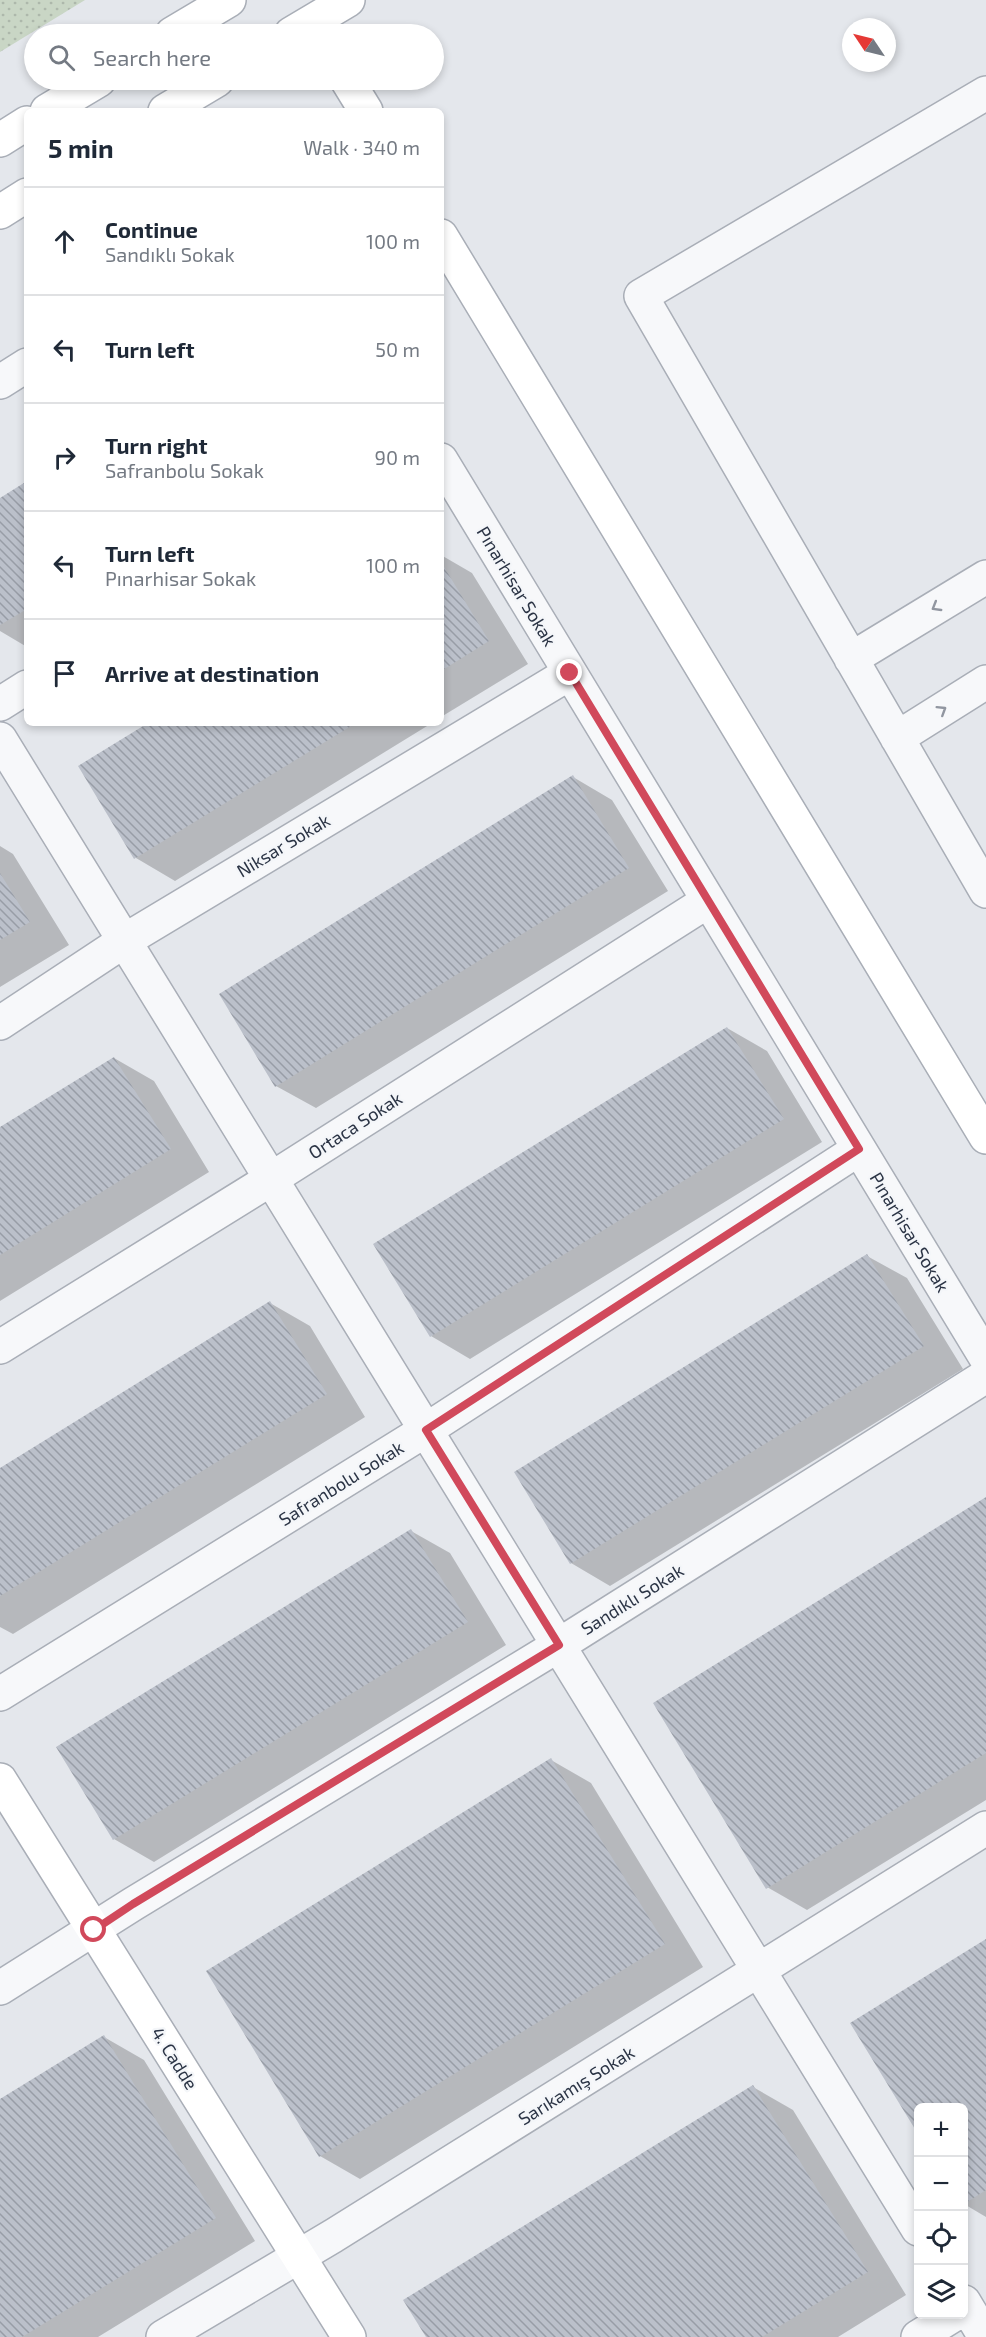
<!DOCTYPE html>
<meta charset="utf-8">
<style>
:root{--surface:#fff;--page:#f2f2f3;--text:#1f2937;--muted:#747a83;--line:#e0e1e3}
body{margin:0;font-family:"Exo 2",sans-serif;background:var(--page);color:var(--text)}
.controls{position:absolute;right:18px;bottom:18px;display:grid;overflow:hidden;border-radius:9px;box-shadow:0 3px 9px #0003}
.controls button{width:54px;height:54px;display:grid;place-items:center;padding:0;border:0;border-bottom:2px solid var(--line);background:var(--surface);color:var(--text);font:30px sans-serif}
.compass{position:absolute;left:842px;top:18px;width:54px;height:54px;border-radius:50%;background:var(--surface);box-shadow:0 3px 9px #0003;rotate:305deg}
.stop{position:absolute;width:18px;height:18px;margin:-14px;border:4px solid #d1495b;border-radius:50%;background:#fff}
.stop.end{background:#d1495b;border-color:#fff;box-shadow:0 2px 6px #0008}
.list{margin:0;padding:0;list-style:none}
h2{display:flex;justify-content:space-between;align-items:center;height:78px;margin:0;padding:0 24px;font-size:26px}
h2 small{font-size:20px;font-weight:400;color:var(--muted)}
.list li{display:grid;grid-template-columns:39px 1fr auto;gap:18px;align-items:center;box-sizing:border-box;height:108px;padding:0 24px;border-top:2px solid var(--line)}
.list b{display:block;font-size:22px;white-space:nowrap}
.list p{margin:0;font-size:20px;white-space:nowrap;color:var(--muted)}
.list em{font-size:20px;font-style:normal;color:var(--muted)}
.icon{flex:none;width:33px;height:33px;fill:none;stroke:currentColor;stroke-width:2;stroke-linecap:round;stroke-linejoin:round}
.map{position:relative;flex:none;width:986px;height:2337px;overflow:hidden}
.search{position:absolute;background:var(--surface);box-shadow:0 3px 9px #0003;left:24px;top:24px;width:420px;height:66px;display:flex;align-items:center;gap:15px;box-sizing:border-box;padding:0 21px;border-radius:33px;color:var(--muted);font-size:22px}
.panel{position:absolute;background:var(--surface);box-shadow:0 3px 9px #0003;left:24px;top:108px;width:420px;height:618px;border-radius:9px}
.map>svg:first-child{display:block}
.grass{fill:url(#grass-dots)}
.shadow{fill:#0003}
.building{fill:url(#building-back-hatch)}
.lines{fill:none;stroke-linecap:round;stroke-linejoin:round}
.street-casing{stroke:#a9aeb7;stroke-width:36}
.secondary-casing{stroke:#a9aeb7;stroke-width:36}
.street{stroke:#f7f8fa;stroke-width:33}
.secondary{stroke:#fff;stroke-width:33}
.oneway{stroke:#9196a0}
.route{stroke:#d1495b;stroke-width:8}
.labels{text-anchor:middle;dominant-baseline:central;stroke-width:4.5;stroke-linejoin:round;paint-order:stroke}
.street-label{font-size:18px;fill:#2b3445;stroke:#f4f6f9}
</style>
<div class="map">
<svg width="986" height="2337" viewBox="0 0 986 2337">
<defs>
<pattern id="grass-dots" width="8" height="8" patternUnits="userSpaceOnUse" patternTransform="scale(1.5)"><rect width="8" height="8" fill="#c9d6c5"/><path d="M2 2h.1M6 6h.1" fill="none" stroke="#adb8ab" stroke-width="1.8" stroke-linecap="round"/></pattern>
<pattern id="building-back-hatch" width="6" height="6" patternUnits="userSpaceOnUse" patternTransform="scale(1.5)"><rect width="6" height="6" fill="#bbc0ca"/><path d="M-1 5l2 2M0 0l6 6M5-1l2 2" fill="none" stroke="#989da6"/></pattern>
</defs>
<rect width="100%" height="100%" fill="#e4e7ec"/>
<path class="grass" d="M0 0H85L0 52Z"/>
<path class="shadow" d="M27 483V647L0 631V499Z
M441 555 472 573 528 664 441 717Z
M151 723H432L175 881 136 858Z
M573 777 612 800 668 891 316 1108 276 1086Z
M0 846 13 854 69 945 0 987Z
M727 1028 767 1051 822 1142 470 1359 431 1336Z
M114 1058 154 1081 209 1172 0 1301V1129Z
M867 1256 907 1278 963 1369 610 1586 571 1563Z
M270 1303 310 1326 365 1417 13 1634 0 1627V1470Z
M986 1499V1800L807 1910 767 1887Z
M411 1531 450 1553 506 1645 154 1862 114 1839Z
M551 1760 591 1783 703 1967 360 2179 320 2156Z
M986 1941V2217L964 2204V2108H918V2131L852 2023Z
M104 2037 144 2060 255 2241 98 2337H0V2101Z
M753 2087 793 2110 906 2295 838 2337H428Z"/>
<path class="building" d="M27 481V609L0 625V498Z
M441 562 489 641 441 671Z
M148 723H356L134 859 78 766Z
M573 775 629 868 275 1087 219 994Z
M0 873 30 922 0 940Z
M727 1027 784 1119 430 1337 373 1244Z
M114 1057 171 1149 0 1255V1127Z
M867 1254 924 1346 570 1564 514 1472Z
M270 1301 327 1394 0 1596V1468Z
M986 1497V1753L766 1889 653 1703Z
M411 1529 468 1622 113 1840 56 1747Z
M551 1758 665 1944 319 2157 206 1971Z
M986 1939V2190L964 2204V2108H918V2134L850 2023Z
M104 2035 216 2218 22 2337H0V2099Z
M753 2085 868 2272 762 2337H426L403 2300Z"/>
<g class="lines">
<g class="street-casing">
<path id="street" d="M986 93 641 296 986 891
M0 382 27 365
M441 460 986 1358
M851 659 986 577
M0 704 27 687
M897 738 986 682
M0 739 918 2229
M0 1023 124 941 570 673
M0 1347 271 1179 708 901
M0 1694 426 1430 859 1149
M0 1988 133 1904 559 1645 986 1376
M964 2302 985 2337
M163 2337 333 2236 986 1828
M918 2337 955 2314"/>
</g>
<g class="secondary-casing">
<path id="secondary" d="M172 34 229 0
M291 34 348 0
M347 80 366 111
M47 111 99 80
M165 111 217 80
M0 140 27 123
M0 212 27 195
M441 236 986 1137
M0 1780 349 2337"/>
</g>
<use href="#street" class="street"/>
<use href="#secondary" class="secondary"/>
</g>
<defs><path id="oneway-chevron" d="M-2-3.5L2.5 0L-2 3.5" fill="none" stroke-width="1.6" stroke-linecap="round" stroke-linejoin="round" transform="scale(1.5)"/></defs>
<g class="oneway">
<use href="#oneway-chevron" transform="translate(936 607) rotate(149)"/>
<use href="#oneway-chevron" transform="translate(942 710) rotate(-32)"/>
</g>
<g class="lines">
<path class="route" d="M94 1930 133 1904 559 1645 426 1430 859 1149 570 673"/>
</g>
<g class="labels">
<g class="street-label">
<text transform="translate(517 586) rotate(59)">Pınarhisar Sokak</text>
<text transform="translate(283 845) rotate(-31)">Niksar Sokak</text>
<text transform="translate(355 1125) rotate(-33)">Ortaca Sokak</text>
<text transform="translate(910 1232) rotate(59)">Pınarhisar Sokak</text>
<text transform="translate(341 1483) rotate(-32)">Safranbolu Sokak</text>
<text transform="translate(632 1599) rotate(-32)">Sandıklı Sokak</text>
<text transform="translate(175 2058) rotate(58)">4. Cadde</text>
<text transform="translate(576 2085) rotate(-32)">Sarıkamış Sokak</text>
</g>
</g>
</svg>
<div class="controls">
<button>+</button>
<button>−</button>
<button><svg class="icon" aria-label="locate" viewBox="0 0 24 24"><circle cx="12" cy="12" r="6"/><path d="M12 2v4M12 18v4M2 12h4M18 12h4"/></svg></button>
<button><svg class="icon" aria-label="layers" viewBox="0 0 24 24"><path d="M12 4l9 5-9 5-9-5zM3 14l9 5 9-5"/></svg></button>
</div>
<svg class="compass" viewBox="-18 -18 36 36"><path d="M0-13l5 13h-10z" fill="#e53935"/><path d="M0 13l5-13h-10z" fill="#747a83"/></svg>
<div class="stop" style="left:94px;top:1930px"></div>
<div class="stop end" style="left:570px;top:673px"></div>
<div class="search"><svg class="icon" aria-label="search" viewBox="0 0 24 24"><circle cx="10" cy="10" r="6"/><path d="M15 15l6 6"/></svg>Search here</div>
<section class="panel">
<h2>5 min<small>Walk · 340 m</small></h2>
<ul class="list">
<li><svg class="icon" aria-label="ahead" viewBox="0 0 24 24"><path d="M12 20V5M6 11l6-6 6 6"/></svg><div><b>Continue</b><p>Sandıklı Sokak</p></div><em>100 m</em></li>
<li><svg class="icon" aria-label="left" viewBox="0 0 24 24"><path d="M17 20v-9H6M10 6l-5 5 5 5"/></svg><div><b>Turn left</b></div><em>50 m</em></li>
<li><svg class="icon" aria-label="right" viewBox="0 0 24 24"><path d="M7 20v-9h11M14 6l5 5-5 5"/></svg><div><b>Turn right</b><p>Safranbolu Sokak</p></div><em>90 m</em></li>
<li><svg class="icon" aria-label="left" viewBox="0 0 24 24"><path d="M17 20v-9H6M10 6l-5 5 5 5"/></svg><div><b>Turn left</b><p>Pınarhisar Sokak</p></div><em>100 m</em></li>
<li><svg class="icon" aria-label="arrive" viewBox="0 0 24 24"><path d="M6 21V4h12l-3 4 3 4H6"/></svg><div><b>Arrive at destination</b></div></li>
</ul>
</section>
</div>
